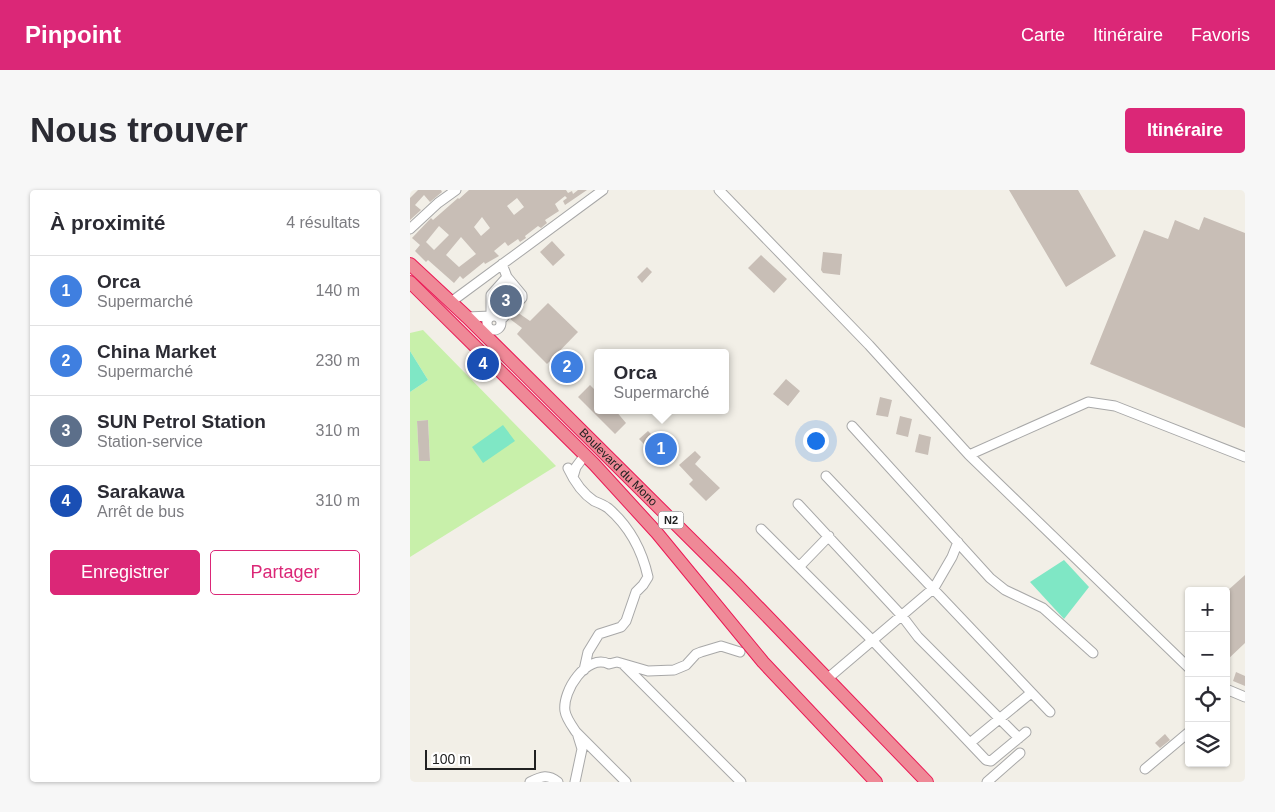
<!DOCTYPE html>
<html lang="fr">
<meta charset="utf-8">
<style>
:root{--surface:#fff;--page:#f7f7f7;--text:#2b2b33;--muted:#7c7c81;--line:#e1e1e2;--accent:#db2777}
body{margin:0;font-family:Arial,sans-serif;background:var(--page);color:var(--text)}
.controls{position:absolute;right:15px;bottom:15px;display:grid;overflow:hidden;border-radius:5px;box-shadow:0 1px 4px #0004}
.controls button{width:45px;height:45px;display:grid;place-items:center;padding:0;border:0;border-bottom:1px solid var(--line);background:var(--surface);color:var(--text);font:25px sans-serif}
.scale{position:absolute;left:15px;bottom:12px;width:111px;box-sizing:border-box;padding-left:5px;border:2px solid #212121;border-top:0;font-size:14px;line-height:18px;white-space:nowrap;color:#212121;-webkit-text-stroke:4px #fff;paint-order:stroke}
.you{position:absolute;left:405px;top:250px;width:18px;height:18px;margin:-12px;border:4px solid #fff;border-radius:50%;background:#1a73e8;box-shadow:0 0 0 8px #1a73e833}
.badge{display:grid;place-items:center;width:32px;height:32px;border-radius:50%;background:var(--accent);color:#fff;font-size:16px;font-weight:700}
.pin{position:absolute;translate:-50% -50%;border:2px solid #fff;box-shadow:0 1px 5px #0006}
.popup{position:absolute;left:184px;top:159px;width:135px;height:65px;box-sizing:border-box;display:grid;place-content:center;border-radius:5px;background:var(--surface);filter:drop-shadow(0 1px 4px #0005);font-size:16px;white-space:nowrap;color:var(--muted)}
.popup b{font-size:19px;color:var(--text)}
.popup::after{content:'';position:absolute;left:50%;top:100%;margin-left:-10px;border:10px solid transparent;border-top-color:var(--surface)}
.list{margin:0;padding:0;list-style:none}
h2{display:flex;justify-content:space-between;align-items:center;height:65px;margin:0;padding:0 20px;font-size:21px}
h2 small{font-size:16px;font-weight:400;color:var(--muted)}
.list li{display:grid;grid-template-columns:32px 1fr auto;gap:15px;align-items:center;box-sizing:border-box;height:70px;padding:0 20px;border-top:1px solid var(--line)}
.list b{display:block;font-size:19px;white-space:nowrap}
.list p{margin:0;font-size:16px;white-space:nowrap;color:var(--muted)}
.list em{font-size:16px;font-style:normal;color:var(--muted)}
.actions{display:flex;gap:10px;padding:15px 20px}
.actions a{flex:1;padding:11px 0;border:1px solid var(--accent);border-radius:5px;text-align:center;font-size:18px;color:var(--accent)}
.actions .main{background:var(--accent);color:#fff}
.icon{flex:none;width:28px;height:28px;fill:none;stroke:currentColor;stroke-width:2;stroke-linecap:round;stroke-linejoin:round}
.map{position:relative;flex:none;width:835px;height:592px;overflow:hidden;border-radius:5px}
header{display:flex;align-items:center;gap:30px;box-sizing:border-box;height:70px;padding:0 25px;background:var(--accent);color:#fff}
header strong{font-size:24px}
nav{display:flex;gap:28px;margin-inline-start:auto;font-size:18px}
.intro{display:flex;align-items:center;justify-content:space-between;box-sizing:border-box;height:120px;padding:0 30px}
h1{margin:0;font-size:35px}
.button{padding:12px 22px;border-radius:5px;background:var(--accent);color:#fff;font-size:18px;font-weight:700}
main{display:flex;gap:30px;padding:0 30px}
aside{flex:1;background:var(--surface);border-radius:5px;box-shadow:0 1px 4px #0004}
.map>svg:first-child{display:block}
.grass{fill:#c8f0aa;fill-rule:evenodd}
.pitch{fill:#7fe7c5}
.building{fill:#c8beb6;fill-rule:evenodd}
.lines{fill:none;stroke-linecap:round;stroke-linejoin:round}
.minor-casing{stroke:#a8a8a8;stroke-width:11}
.highway-casing{stroke:#eb1a56;stroke-width:14}
.minor{stroke:#fff;stroke-width:9}
.highway{stroke:#ef8997;stroke-width:12}
.labels{text-anchor:middle;dominant-baseline:central;stroke-width:4;stroke-linejoin:round;paint-order:stroke}
.shield{fill:#fff;stroke:#646464;stroke-width:1}
.shield-label{font-size:11px;font-weight:bold;fill:#212121}
.street-label{font-size:12px;fill:#212121;stroke:#fff}
</style>
<header>
<strong>Pinpoint</strong>
<nav><a>Carte</a><a>Itinéraire</a><a>Favoris</a></nav>
</header>
<div class="intro"><h1>Nous trouver</h1><a class="button">Itinéraire</a></div>
<main>
<aside>
<h2>À proximité<small>4 résultats</small></h2>
<ul class="list">
<li><span class="badge" style="background:#3f7fe0">1</span><div><b>Orca</b><p>Supermarché</p></div><em>140 m</em></li>
<li><span class="badge" style="background:#3f7fe0">2</span><div><b>China Market</b><p>Supermarché</p></div><em>230 m</em></li>
<li><span class="badge" style="background:#5c6f8a">3</span><div><b>SUN Petrol Station</b><p>Station-service</p></div><em>310 m</em></li>
<li><span class="badge" style="background:#1a4fb4">4</span><div><b>Sarakawa</b><p>Arrêt de bus</p></div><em>310 m</em></li>
</ul>
<div class="actions"><a class="main">Enregistrer</a><a>Partager</a></div>
</aside>
<div class="map">
<svg width="835" height="592" viewBox="0 0 835 592">
<rect width="100%" height="100%" fill="#f2efe7"/>
<path class="grass" d="M13 140 146 276 0 367V202L18 190 0 161V143ZM18 230 20 270 9 271 7 231Z"/>
<path class="pitch" d="M0 161 18 190 0 202Z
M93 235 105 251 73 273 62 257Z
M654 370 679 397 654 429 620 392Z"/>
<path class="building" d="M8 0H31L32 2 20 12 14 5 5 15 11 20 0 30V8Z
M59 0H156L158 3 162 1 163 4 168 0H177L155 15 153 11 157 8 155 6 145 14 149 21 135 30 137 33 131 38 128 36 115 46 116 48 110 52 108 49 98 56 95 52 84 61 89 66 75 74 74 72 53 89 50 86 44 93 18 70 16 72 5 61 10 55 2 48 21 28 23 30 48 8 49 9ZM107 8 114 17 104 25 97 16ZM72 27 80 38 71 46 64 37ZM29 36 39 45 24 60 16 52ZM51 47 66 64 49 77 36 65Z
M599 0H668L706 66 656 97Z
M794 27 835 43V238L680 174 734 40 758 49 765 30 789 40Z
M142 51 155 65 143 76 130 62Z
M413 62 432 64 430 85 413 83 411 80Z
M351 65 377 89 364 103 338 78Z
M237 77 242 82 232 93 227 87Z
M98 102 104 107 93 119 88 114Z
M138 113 168 142 137 174 107 144 112 138 100 129 107 122 120 131Z
M376 189 390 201 378 216 363 204Z
M180 195 187 202V220H205L216 233 205 244 168 207Z
M470 207 482 210 478 227 466 225Z
M490 226 502 229 498 247 486 244Z
M18 230 20 271H9L7 231Z
M238 241 245 248 236 256 229 249Z
M509 244 521 247 518 265 505 262Z
M285 261 291 267 285 274 310 298 296 311 279 294 283 290 269 275Z
M835 385V453L816 471V402Z
M826 482 835 486V496L823 491Z
M755 544 760 550 750 558 745 553Z"/>
<g class="lines">
<g class="minor-casing">
<path id="minor" d="M309 0 459 155 559 265 779 478
M0 39 28 13 46 0
M41 112 193 0
M77 133a7 7 0 1 1 14 0a7 7 0 1 1-14 0Z
M57 127 81 126V105L97 87
M91 130 112 108V105L97 87 92 74
M442 236 580 388 595 400 633 418 683 463
M559 265 678 212 705 216 835 267
M158 278C164 291 172 303 184 311 189 313 194 315 198 318 219 336 232 360 238 387L233 395 226 402 216 431 211 437 189 444 178 462 174 480
M416 286 640 522
M163 287 166 277 175 265
M388 314 492 426 508 447 609 548
M351 339 462 450 576 570 581 571 616 542
M389 377 419 346
M214 475 331 592
M417 489 524 398 542 367 548 352
M816 499 835 507
M560 553 621 503
M735 579 779 542
M120 592C132 586 138 584 148 592
M165 592 172 559 168 546
M216 592 166 542C162 536 156 528 155 521 152 501 177 463 199 474L207 472 238 481 264 480 276 475 286 464 291 462 311 456 330 462
M577 592 610 563"/>
</g>
<g class="highway-casing">
<g id="highway">
<path id="s1" d="M0 74 57 127 326 394 517 592"/>
<path d="M0 92 184 274 247 343 353 472 466 592"/>
</g>
</g>
<use href="#minor" class="minor"/>
<use href="#highway" class="highway"/>
</g>
<g class="labels">
<rect class="shield" x="248.5" y="321.5" width="25" height="17" rx="4"/>
<g class="shield-label">
<text x="261" y="330">N2</text>
</g>
<g class="street-label">
<text stroke="none"><textPath href="#s1" startOffset="291">Boulevard du Mono</textPath></text>
</g>
</g>
</svg>
<div class="controls">
<button>+</button>
<button>−</button>
<button><svg class="icon" aria-label="locate" viewBox="0 0 24 24"><circle cx="12" cy="12" r="6"/><path d="M12 2v4M12 18v4M2 12h4M18 12h4"/></svg></button>
<button><svg class="icon" aria-label="layers" viewBox="0 0 24 24"><path d="M12 4l9 5-9 5-9-5zM3 14l9 5 9-5"/></svg></button>
</div>
<div class="scale">100 m</div>
<div class="you"></div>
<div class="pin badge" style="left:251px;top:259px;background:#3f7fe0">1</div>
<div class="popup"><b>Orca</b>Supermarché</div>
<div class="pin badge" style="left:157px;top:177px;background:#3f7fe0">2</div>
<div class="pin badge" style="left:96px;top:111px;background:#5c6f8a">3</div>
<div class="pin badge" style="left:73px;top:174px;background:#1a4fb4">4</div>
</div>
</main>
